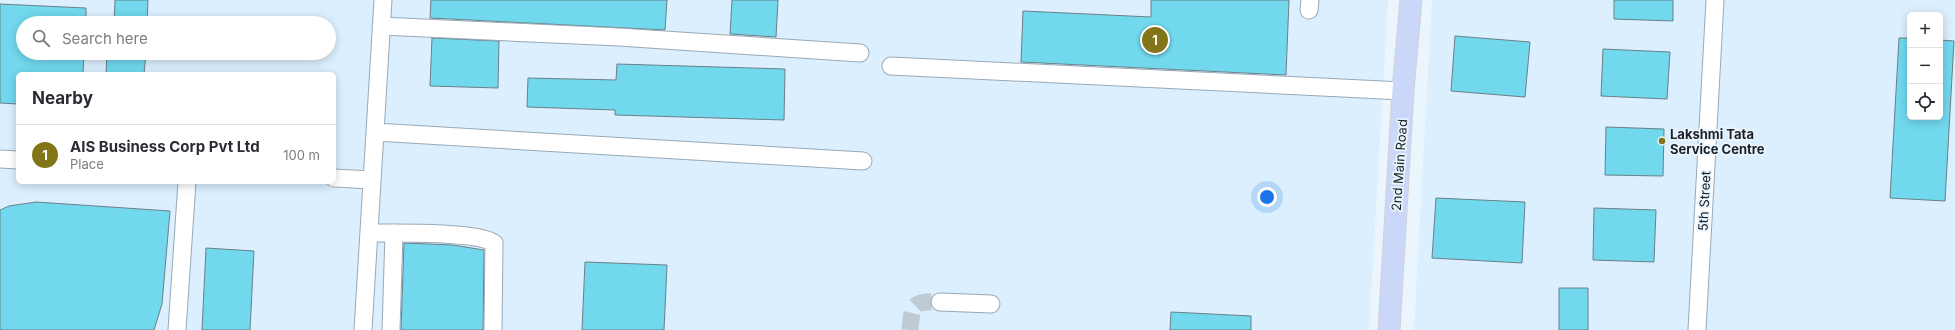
<!DOCTYPE html>
<meta charset="utf-8">
<style>
:root{--surface:#fff;--page:#f7f7f7;--text:#2b2b33;--muted:#7c7c81;--line:#e1e1e2;--accent:#817518}
body{margin:0;font-family:Inter,sans-serif;background:var(--page);color:var(--text)}
.controls{position:absolute;right:12px;top:12px;display:grid;overflow:hidden;border-radius:6px;box-shadow:0 2px 10px #0003}
.controls button{width:36px;height:36px;display:grid;place-items:center;padding:0;border:0;border-bottom:1px solid var(--line);background:var(--surface);color:var(--text);font:20px sans-serif}
.you{position:absolute;left:1267px;top:197px;width:14px;height:14px;margin:-10px;border:3px solid #fff;border-radius:50%;background:#1a73e8;box-shadow:0 0 0 6px #1a73e833}
.badge{display:grid;place-items:center;width:26px;height:26px;border-radius:50%;background:var(--accent);color:#fff;font-size:13px;font-weight:700}
.pin{position:absolute;translate:-50% -50%;border:2px solid #fff;box-shadow:0 1px 4px #0006}
.list{margin:0;padding:0;list-style:none}
h2{display:flex;justify-content:space-between;align-items:center;height:52px;margin:0;padding:0 16px;font-size:17px}
h2 small{font-size:13px;font-weight:400;color:var(--muted)}
.list li{display:grid;grid-template-columns:26px 1fr auto;gap:12px;align-items:center;box-sizing:border-box;height:60px;padding:0 16px;border-top:1px solid var(--line)}
.list b{display:block;font-size:15px;white-space:nowrap}
.list p{margin:0;font-size:13px;white-space:nowrap;color:var(--muted)}
.list em{font-size:13px;font-style:normal;color:var(--muted)}
.icon{flex:none;width:22px;height:22px;fill:none;stroke:currentColor;stroke-width:2;stroke-linecap:round;stroke-linejoin:round}
.map{position:relative;flex:none;width:1955px;height:330px;overflow:hidden}
.search{position:absolute;background:var(--surface);box-shadow:0 2px 10px #0003;left:16px;top:16px;width:320px;height:44px;display:flex;align-items:center;gap:10px;box-sizing:border-box;padding:0 14px;border-radius:22px;color:var(--muted);font-size:15px}
.panel{position:absolute;background:var(--surface);box-shadow:0 2px 10px #0003;left:16px;top:72px;width:320px;height:112px;border-radius:6px}
.map>svg:first-child{display:block}
.built{fill:#dbeffe;fill-rule:evenodd}
.building{fill:#71d8ee;stroke:#6a8085}
.lines{fill:none;stroke-linecap:round;stroke-linejoin:round}
.minor-tunnel{stroke:#c0cad2;stroke-width:17;stroke-dasharray:17 8;stroke-linecap:butt}
.minor-casing{stroke:#99a9b6;stroke-width:19}
.major-casing{stroke:#d1d2d3;stroke-width:23}
.minor{stroke:#fff;stroke-width:17}
.major{stroke:#cbd7f8;stroke-width:21}
.poi-dot{fill:#817518;stroke:#eaf5fd;stroke-width:1.5}
.labels{text-anchor:middle;dominant-baseline:central;stroke-width:3.5;stroke-linejoin:round;paint-order:stroke}
.poi-label{font-size:13px;font-weight:bold;fill:#1a2025;stroke:#eaf5fd;text-anchor:start}
.street-label{font-size:13px;fill:#1a2025;stroke:#eaf5fd}
</style>
<div class="map">
<svg width="1955" height="330" viewBox="0 0 1955 330">
<rect width="100%" height="100%" fill="#eaf5fd"/>
<path class="built" d="M0 0H1388L1369 330H0ZM23 23H329V53H23ZM18 74H334V182H18Z
M1432 0H1955V330H1414ZM1910 15H1940V117H1910Z"/>
<path class="building" d="M115 0H148L147 23H114Z
M431 0H667L665 30 430 18Z
M732 0H778L776 37 730 34Z
M1151 0H1289L1286 75 1021 62 1023 11 1151 17Z
M1614 0H1673V21L1614 19Z
M0 4 86 8V23H23V53H84L83 74H18V104L0 103Z
M1455 36 1530 42 1525 97 1451 91Z
M432 38 499 41 498 88 430 86Z
M1899 38H1910V117H1940V40L1954 41 1945 201 1890 198Z
M1603 49 1670 52 1667 99 1601 96Z
M107 53H146L144 74H106Z
M617 64 785 69 784 120 615 115V110L527 107 528 78 616 80Z
M1606 127 1664 129 1663 176 1605 175Z
M1436 198 1525 202 1522 263 1432 258Z
M36 202 170 211 162 304 154 330H0V210L9 206Z
M1594 208 1656 210 1654 262 1593 260Z
M404 243 453 245 484 250 483 330H401Z
M206 248 254 251 250 330H202Z
M585 262 667 265 664 330H582Z
M1559 288H1588V330H1559Z
M1171 312 1251 316V330H1170Z"/>
<g class="lines">
<path class="minor-tunnel" d="M910 330C912 304 913 301 940 302"/>
<g class="minor-casing">
<path id="minor" d="M1309 10 1310 0
M381 26 619 37 860 53
M891 66 1403 91
M375 132 863 161
M0 159 18 160
M334 178 372 180
M369 233C393 233 477 231 494 243L493 330
M940 302 991 304
M177 330 187 182
M363 330 383 0
M391 330 394 233
M1697 330 1715 0"/>
</g>
<g class="major-casing">
<path id="major" d="M1389 330 1403 91 1411 0"/>
</g>
<use href="#minor" class="minor"/>
<use href="#major" class="major"/>
</g>
<circle class="poi-dot" cx="1662" cy="141" r="4"/>
<g class="labels">
<g class="poi-label">
<text x="1670" y="134">Lakshmi Tata<tspan x="1670" dy="15">Service Centre</tspan></text>
</g>
<g class="street-label">
<text transform="translate(1399 165) rotate(-86)">2nd Main Road</text>
<text transform="translate(1704 201) rotate(-87)">5th Street</text>
</g>
</g>
</svg>
<div class="controls">
<button>+</button>
<button>−</button>
<button><svg class="icon" aria-label="locate" viewBox="0 0 24 24"><circle cx="12" cy="12" r="6"/><path d="M12 2v4M12 18v4M2 12h4M18 12h4"/></svg></button>
</div>
<div class="you"></div>
<div class="pin badge" style="left:1155px;top:40px">1</div>
<div class="search"><svg class="icon" aria-label="search" viewBox="0 0 24 24"><circle cx="10" cy="10" r="6"/><path d="M15 15l6 6"/></svg>Search here</div>
<section class="panel">
<h2>Nearby<small></small></h2>
<ul class="list">
<li><span class="badge">1</span><div><b>AIS Business Corp Pvt Ltd</b><p>Place</p></div><em>100 m</em></li>
</ul>
</section>
</div>
